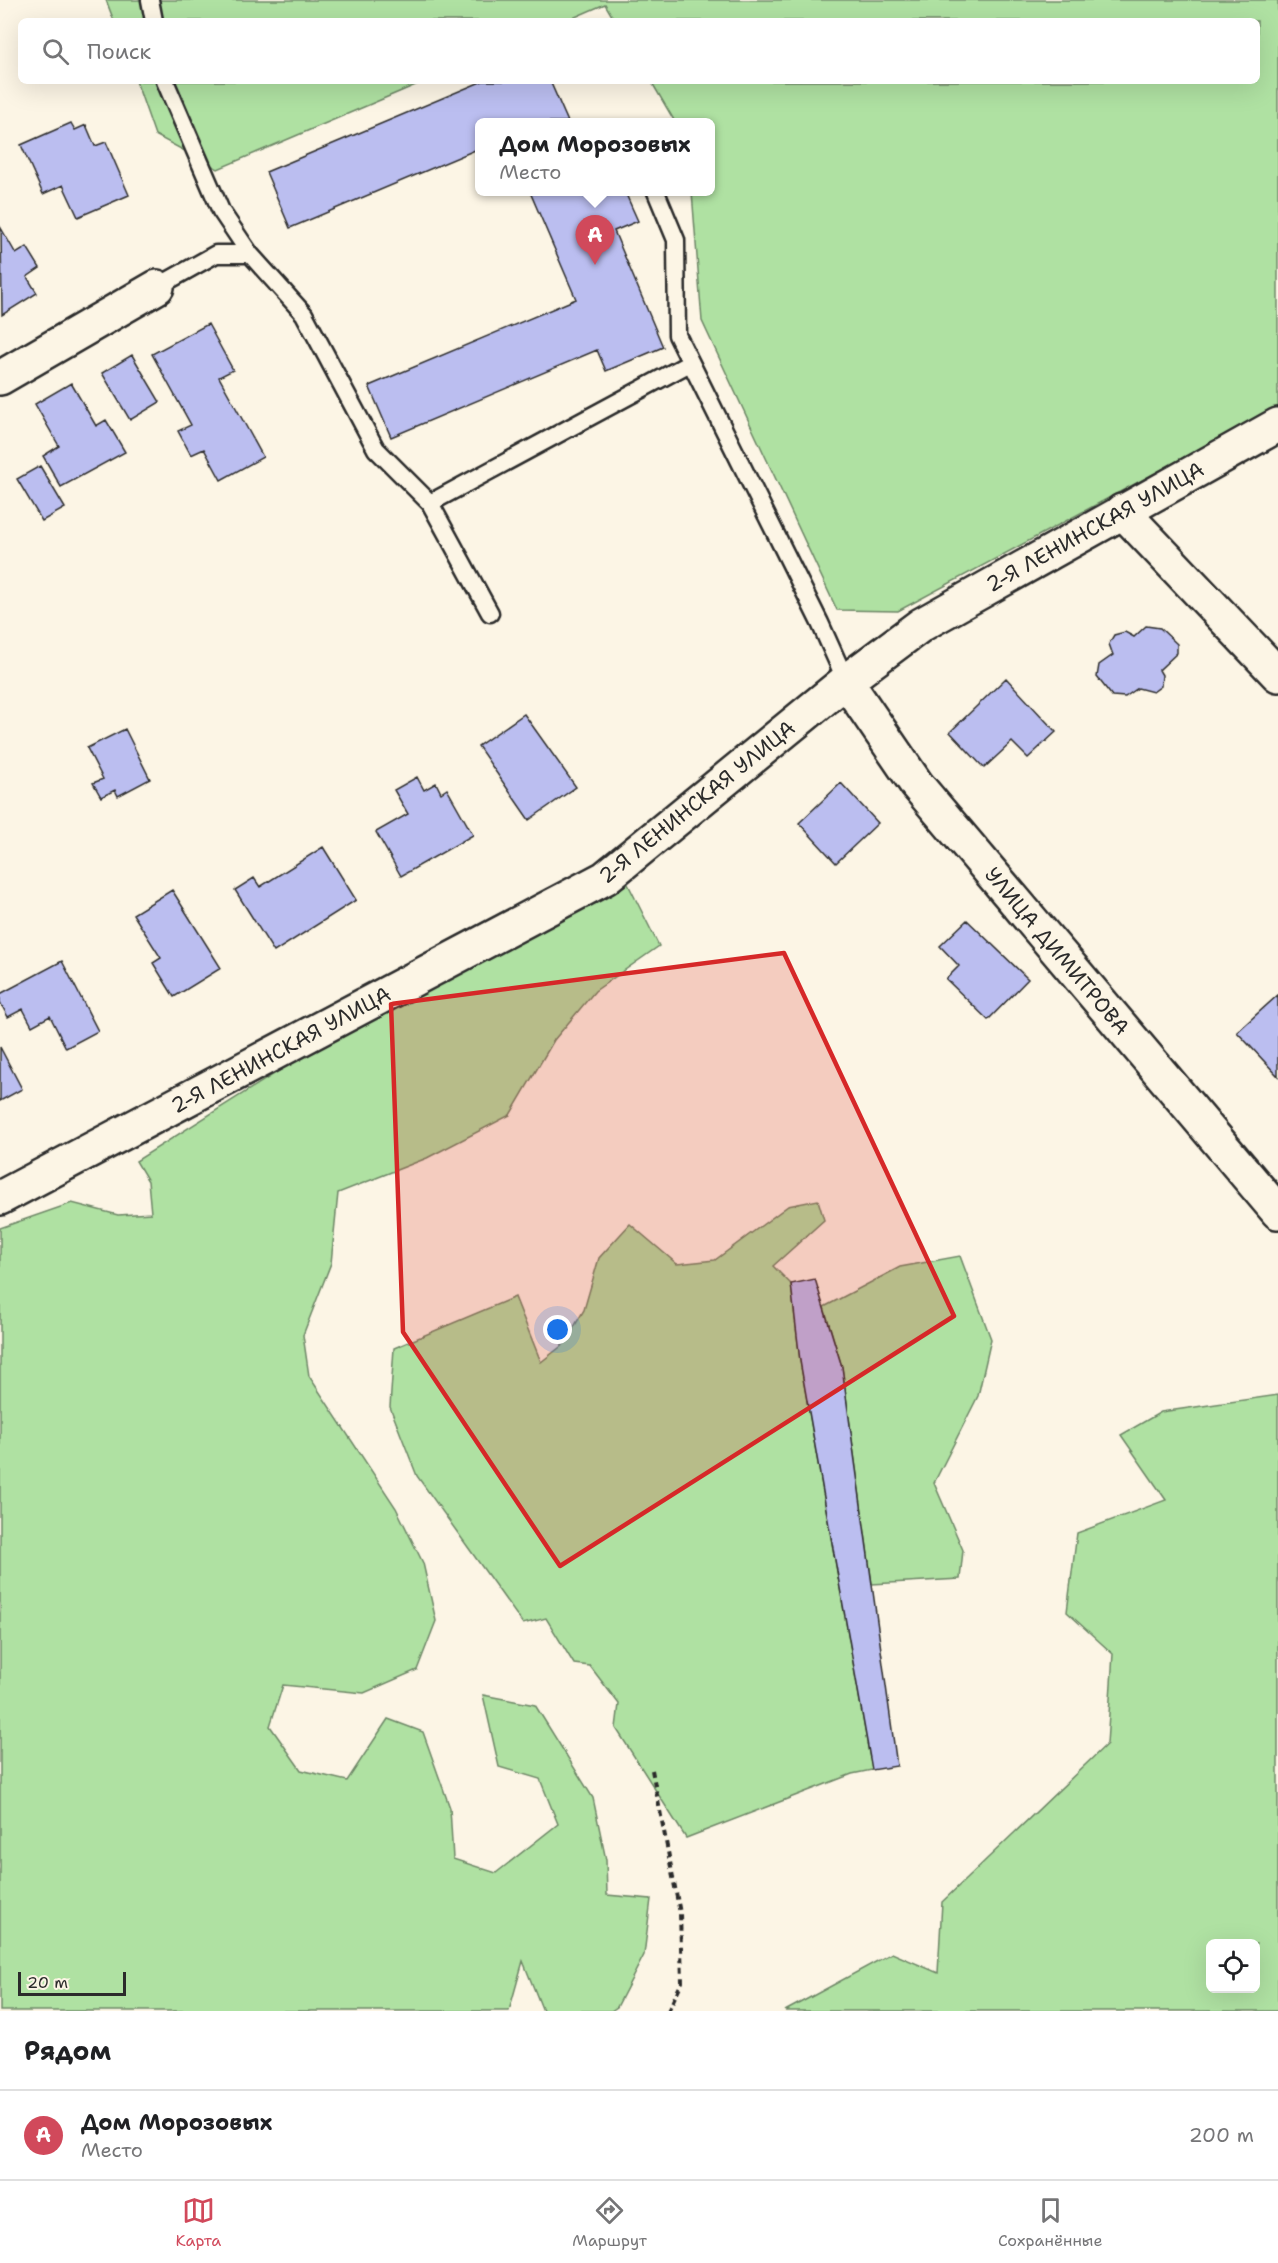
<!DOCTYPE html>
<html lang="ru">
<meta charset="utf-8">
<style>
:root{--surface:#fff;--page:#f6f6f6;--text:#202124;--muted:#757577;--line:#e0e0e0;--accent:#d1495b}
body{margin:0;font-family:"Shantell Sans",sans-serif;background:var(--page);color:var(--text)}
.controls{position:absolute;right:18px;bottom:18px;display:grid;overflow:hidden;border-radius:9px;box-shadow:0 6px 24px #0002}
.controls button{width:54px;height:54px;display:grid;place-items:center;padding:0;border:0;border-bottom:2px solid var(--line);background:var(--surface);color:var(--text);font:30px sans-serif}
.scale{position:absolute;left:18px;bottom:15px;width:108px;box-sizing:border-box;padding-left:6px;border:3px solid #2b2b2b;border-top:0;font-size:16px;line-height:21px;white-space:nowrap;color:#2b2b2b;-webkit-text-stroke:4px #fcf5e5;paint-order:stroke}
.you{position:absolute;left:558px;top:1330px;width:21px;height:21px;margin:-15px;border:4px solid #fff;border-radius:50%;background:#1a73e8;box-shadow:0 0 0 9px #1a73e833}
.badge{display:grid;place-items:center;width:39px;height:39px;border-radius:50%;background:var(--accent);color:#fff;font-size:20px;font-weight:700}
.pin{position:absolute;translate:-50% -50px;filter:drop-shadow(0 2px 3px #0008)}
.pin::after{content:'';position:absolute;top:32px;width:21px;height:18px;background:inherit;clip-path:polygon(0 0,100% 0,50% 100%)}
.popup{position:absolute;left:475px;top:118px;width:240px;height:78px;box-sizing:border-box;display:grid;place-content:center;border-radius:9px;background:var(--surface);filter:drop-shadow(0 2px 4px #0005);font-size:20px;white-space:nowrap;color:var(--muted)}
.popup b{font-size:22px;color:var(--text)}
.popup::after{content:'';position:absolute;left:50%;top:100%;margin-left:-12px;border:12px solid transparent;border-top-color:var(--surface)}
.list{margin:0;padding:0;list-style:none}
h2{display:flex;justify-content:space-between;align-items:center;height:78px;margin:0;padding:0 24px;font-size:26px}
h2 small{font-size:20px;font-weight:400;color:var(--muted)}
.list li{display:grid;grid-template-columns:39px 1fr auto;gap:18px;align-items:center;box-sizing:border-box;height:90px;padding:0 24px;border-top:2px solid var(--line)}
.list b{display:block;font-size:22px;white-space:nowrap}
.list p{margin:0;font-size:20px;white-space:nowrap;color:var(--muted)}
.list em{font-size:20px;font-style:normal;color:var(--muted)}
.icon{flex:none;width:33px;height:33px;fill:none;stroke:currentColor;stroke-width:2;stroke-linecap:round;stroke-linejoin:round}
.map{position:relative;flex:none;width:1278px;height:2011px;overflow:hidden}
.search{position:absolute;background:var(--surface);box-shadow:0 6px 24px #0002;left:18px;right:18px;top:18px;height:66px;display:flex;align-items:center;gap:15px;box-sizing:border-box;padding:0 21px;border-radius:9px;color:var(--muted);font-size:22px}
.sheet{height:168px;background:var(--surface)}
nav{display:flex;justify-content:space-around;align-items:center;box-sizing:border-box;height:84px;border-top:2px solid var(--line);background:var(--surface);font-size:16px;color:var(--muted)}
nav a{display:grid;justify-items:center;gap:3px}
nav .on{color:var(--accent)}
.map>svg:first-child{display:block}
.green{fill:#afe1a2;stroke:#6d8666;stroke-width:1.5;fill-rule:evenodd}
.building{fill:#bbbef0;stroke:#2b2b2b;stroke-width:1.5}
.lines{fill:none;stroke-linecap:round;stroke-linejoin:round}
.lane-casing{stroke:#2b2b2b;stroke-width:21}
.street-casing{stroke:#2b2b2b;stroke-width:38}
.path{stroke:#2b2b2b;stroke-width:4;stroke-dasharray:6 4.5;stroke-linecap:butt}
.lane{stroke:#fcf5e5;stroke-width:16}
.street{stroke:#fcf5e5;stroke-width:33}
.marked{fill:#d62828;fill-opacity:0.2;stroke:#d62828;stroke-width:4.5;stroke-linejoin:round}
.labels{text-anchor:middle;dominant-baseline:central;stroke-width:4.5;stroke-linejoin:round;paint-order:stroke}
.street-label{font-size:21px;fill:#2b2b2b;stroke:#fcf5e5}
</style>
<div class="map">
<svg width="1278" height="2011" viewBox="0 0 1278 2011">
<rect width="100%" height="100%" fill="#fcf5e5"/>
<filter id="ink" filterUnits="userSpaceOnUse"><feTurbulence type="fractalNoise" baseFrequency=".0167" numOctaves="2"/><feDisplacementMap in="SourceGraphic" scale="12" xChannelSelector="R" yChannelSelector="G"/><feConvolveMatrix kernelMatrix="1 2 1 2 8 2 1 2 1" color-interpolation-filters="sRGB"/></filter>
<g filter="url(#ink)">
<path class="green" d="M106 0H1278V407L898 611 837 610 702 321 692 192H710V122H675L651 81H1257V21H615L605 4 566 21H114Z
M136 81H425L218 169 155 135Z
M628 884 659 946 595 991 554 1040 510 1115 427 1158 338 1193 331 1263 303 1335 309 1376 396 1508 423 1563 436 1621 417 1670 364 1693 283 1685 270 1726 301 1770 347 1781 388 1719 423 1732 450 1808 453 1859 496 1873 558 1824 540 1779 499 1767 483 1695 535 1705 593 1798 606 1860 607 1895 651 1899 644 1955 617 2007 611 2011H543L523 1961 509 2011H0V1228L72 1203 118 1215 151 1213 148 1181 136 1161 347 1028Z
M818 1200 824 1220 773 1266 791 1284 800 1361 872 1770 852 1774 686 1838 616 1728 619 1704 590 1666 574 1664 546 1618 523 1624 417 1476 390 1407 394 1348 515 1297 541 1362 564 1344 584 1310 599 1258 630 1224 677 1264 715 1260 788 1206Z
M960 1256 991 1339 978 1396 934 1483 963 1550 960 1579 872 1584 842 1367 824 1307 900 1267Z
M1278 1395V2011H785L892 1953 938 1973 942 1902 1107 1744 1113 1654 1067 1612 1077 1533 1166 1500 1121 1435 1161 1412ZM1210 1944H1256V1988H1210Z"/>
<path class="building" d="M483 81H550L568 122H480V148L290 228 266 172Z
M71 123 75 130 86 125 95 146 106 142 129 195 78 217 63 185 43 194 21 145Z
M530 192H625L638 221 614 231 663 347 606 371 597 350 391 437 369 386 576 299Z
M1 228 16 254 27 247 40 268 27 277 37 293 2 315Z
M208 324 233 370 219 377 263 457 221 480 204 449 191 455 178 431 191 425 152 354Z
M132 355 160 402 130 420 102 373Z
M71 383 96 426 106 420 125 452 61 487 43 456 59 446 35 404Z
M40 466 65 508 42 521 17 479Z
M1146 626 1160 628 1177 644V653L1159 670 1162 675 1161 686 1153 692 1138 688 1125 697 1112 696 1097 677 1099 665 1113 655 1109 644 1111 640 1114 635 1125 632 1134 637Z
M1006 678 1056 732 1028 758 1012 742 984 768 950 732Z
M524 714 576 787 529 820 478 746Z
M125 729 150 779 118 796 115 790 101 797 93 783 103 779 87 748Z
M417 777 424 790 436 783 441 793 447 789 473 835 401 876 376 832 408 814 394 790Z
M841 783 878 823 836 863 799 823Z
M323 847 356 900 274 952 235 890 254 878 260 887Z
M172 890 221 968 174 997 153 963 161 958 133 914Z
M967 920 1028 979 988 1020 946 979 959 966 940 946Z
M62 961 98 1031 66 1048 50 1016 32 1026 23 1009 8 1017 0 1002V994Z
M1278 995V1076L1237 1032Z
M0 1047 22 1089 0 1101Z
M815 1279 842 1367 897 1766 872 1770 800 1361 791 1284Z"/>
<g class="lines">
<g class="lane-casing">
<path id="lane" d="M150 0 154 21
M165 81 221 211 250 254
M656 192 676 240 677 335 820 623 846 681
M157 287 216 254H250L304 314 376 449 430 503 490 613
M430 503 690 363"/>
</g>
<g class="street-casing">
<path id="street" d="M0 378 157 287
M1122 511 1278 675
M846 681 917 785 1278 1212
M0 1198 605 878 846 681 921 625 1278 425"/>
</g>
<path class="path" d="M652 1770 680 1913 682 1982 668 2011"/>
<use href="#lane" class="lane"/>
<use href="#street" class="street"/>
</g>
</g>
<path class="marked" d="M784 953 954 1316 560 1566 403 1332 391 1004Z"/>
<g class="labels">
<g class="street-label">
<text transform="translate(1095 527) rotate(-29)">2-Я ЛЕНИНСКАЯ УЛИЦА</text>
<text transform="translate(697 802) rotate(-39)">2-Я ЛЕНИНСКАЯ УЛИЦА</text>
<text transform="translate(1057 951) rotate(50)">УЛИЦА ДИМИТРОВА</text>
<text transform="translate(281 1050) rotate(-28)">2-Я ЛЕНИНСКАЯ УЛИЦА</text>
</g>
</g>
</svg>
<div class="controls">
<button><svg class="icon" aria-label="locate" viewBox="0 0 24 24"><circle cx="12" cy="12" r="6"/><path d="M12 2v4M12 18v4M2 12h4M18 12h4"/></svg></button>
</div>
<div class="scale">20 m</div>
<div class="you"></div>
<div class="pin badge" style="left:595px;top:265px">A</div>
<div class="popup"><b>Дом Морозовых</b>Место</div>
<div class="search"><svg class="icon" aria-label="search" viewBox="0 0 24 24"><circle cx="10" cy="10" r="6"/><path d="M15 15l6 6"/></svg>Поиск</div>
</div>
<section class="sheet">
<h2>Рядом<small></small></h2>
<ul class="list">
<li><span class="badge">A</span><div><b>Дом Морозовых</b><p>Место</p></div><em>200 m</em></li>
</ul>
</section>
<nav>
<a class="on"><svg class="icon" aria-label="map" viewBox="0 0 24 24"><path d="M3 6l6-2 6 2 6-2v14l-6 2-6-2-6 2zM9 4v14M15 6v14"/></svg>Карта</a>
<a><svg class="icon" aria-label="directions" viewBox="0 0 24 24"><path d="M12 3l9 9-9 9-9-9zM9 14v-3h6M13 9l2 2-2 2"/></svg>Маршрут</a>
<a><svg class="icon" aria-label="saved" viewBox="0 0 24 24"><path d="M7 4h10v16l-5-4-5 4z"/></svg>Сохранённые</a>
</nav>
